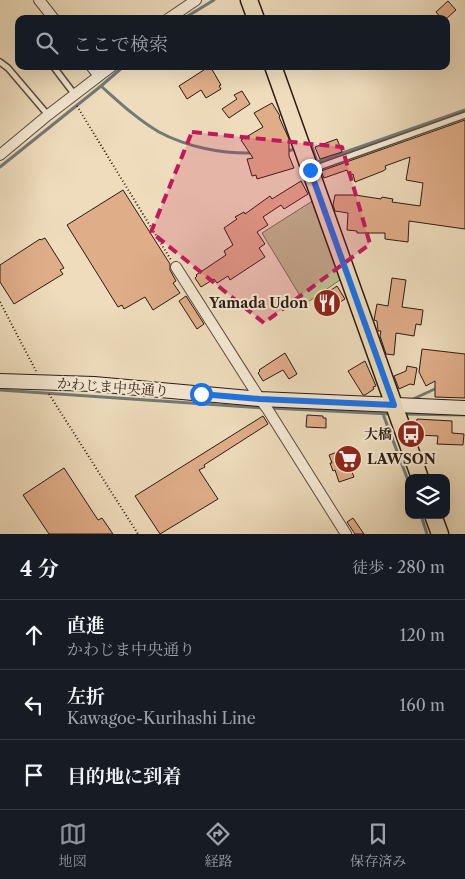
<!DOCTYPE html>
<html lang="ja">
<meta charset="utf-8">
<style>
:root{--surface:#171b24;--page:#20242c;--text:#f1f3f6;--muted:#9ea1a6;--line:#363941;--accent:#8c9099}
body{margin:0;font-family:"Libre Caslon Text","Noto Serif JP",serif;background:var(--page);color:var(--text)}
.controls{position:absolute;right:15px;bottom:15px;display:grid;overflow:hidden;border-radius:10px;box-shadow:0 5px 20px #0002}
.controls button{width:45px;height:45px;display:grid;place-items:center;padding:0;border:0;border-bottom:1px solid var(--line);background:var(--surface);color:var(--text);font:25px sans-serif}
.stop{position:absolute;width:15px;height:15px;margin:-11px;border:4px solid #1a73e8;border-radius:50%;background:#fff}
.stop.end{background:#1a73e8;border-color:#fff;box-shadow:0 1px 5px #0008}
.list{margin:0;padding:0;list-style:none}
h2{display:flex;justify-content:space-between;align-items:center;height:65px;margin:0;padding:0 20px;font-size:21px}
h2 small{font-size:16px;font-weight:400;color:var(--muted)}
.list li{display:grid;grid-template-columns:32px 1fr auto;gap:15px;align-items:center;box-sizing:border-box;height:70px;padding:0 20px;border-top:1px solid var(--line)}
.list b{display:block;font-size:19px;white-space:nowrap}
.list p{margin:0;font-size:16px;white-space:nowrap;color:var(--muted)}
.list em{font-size:16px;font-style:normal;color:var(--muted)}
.icon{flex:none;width:28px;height:28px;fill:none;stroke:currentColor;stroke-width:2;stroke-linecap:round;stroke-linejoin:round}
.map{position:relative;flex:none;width:465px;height:534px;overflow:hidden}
.search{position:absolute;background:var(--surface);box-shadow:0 5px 20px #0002;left:15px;right:15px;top:15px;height:55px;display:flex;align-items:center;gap:12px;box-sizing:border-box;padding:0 18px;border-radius:10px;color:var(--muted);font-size:19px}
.sheet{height:275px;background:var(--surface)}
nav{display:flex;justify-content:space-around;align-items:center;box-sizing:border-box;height:70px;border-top:1px solid var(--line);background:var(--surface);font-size:14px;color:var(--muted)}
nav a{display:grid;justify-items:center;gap:2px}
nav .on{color:var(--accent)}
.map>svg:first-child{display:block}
.green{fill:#bcbf8e;stroke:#746d50}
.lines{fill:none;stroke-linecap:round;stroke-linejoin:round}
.stream{stroke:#707a77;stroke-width:3}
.building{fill:#e0ad89;stroke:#2b1b12}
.lane-casing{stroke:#5c4b3c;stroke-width:8}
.street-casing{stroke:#5c4b3c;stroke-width:12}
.secondary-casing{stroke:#2b1b12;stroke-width:16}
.primary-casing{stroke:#2b1b12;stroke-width:19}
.path{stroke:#2b1b12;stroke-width:2;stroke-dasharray:1 2.5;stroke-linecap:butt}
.lane{stroke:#f4e8d3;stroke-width:5}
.street{stroke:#f4e8d3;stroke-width:10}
.secondary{stroke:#f4e8d3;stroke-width:14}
.primary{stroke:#eedcbc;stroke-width:16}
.route{stroke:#1a73e8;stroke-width:6}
.marked{fill:#c2185b;fill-opacity:0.2;stroke:#c2185b;stroke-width:4;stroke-dasharray:10 6;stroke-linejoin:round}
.labels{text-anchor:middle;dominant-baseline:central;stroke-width:4;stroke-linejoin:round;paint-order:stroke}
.poi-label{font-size:14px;font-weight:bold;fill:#2b1b12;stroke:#f4e8d3;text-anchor:end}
.street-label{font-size:14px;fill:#2b1b12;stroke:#f4e8d3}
</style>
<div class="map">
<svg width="465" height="534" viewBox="0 0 465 534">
<rect width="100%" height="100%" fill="#eedcbc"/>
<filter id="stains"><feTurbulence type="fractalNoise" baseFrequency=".004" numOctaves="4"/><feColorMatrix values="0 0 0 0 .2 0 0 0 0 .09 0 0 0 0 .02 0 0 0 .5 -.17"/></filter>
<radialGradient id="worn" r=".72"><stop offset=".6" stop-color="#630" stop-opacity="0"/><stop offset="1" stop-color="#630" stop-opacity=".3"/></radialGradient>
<path class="green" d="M314 200 340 280 305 304 262 233Z"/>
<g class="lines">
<path class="stream" d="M183 19 214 0
M101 86 124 66
M307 148 312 147 317 162 465 110
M285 151 298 149
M0 167 101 86C119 102 138 120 159 132 187 147 222 154 254 153
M0 390 264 408
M411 400 437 388
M270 408 391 414
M383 414 409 483
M402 414 465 415
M421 515 427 534"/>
</g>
<path class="building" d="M448 1 456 10 446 19H442L436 12Z
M210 66 221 85 219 86 221 89 206 98 201 90 187 99 179 86Z
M242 91 250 104 229 118 222 109 237 99 234 95Z
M272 103 280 116 279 117 289 139V156L294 168 257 179 256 175 252 176 247 159 253 158 241 140 263 127 254 113Z
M465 120V229L409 221 408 242 385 239V233H357V231L347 230 348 213 335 211 333 205 335 195H355L381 199 382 197 393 199 392 202 420 206 423 183 406 180 410 157 385 166 386 169 383 171 355 182 353 174 349 176 347 170 324 178 321 171Z
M337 139 342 152 320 159 315 147Z
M301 181 308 194 284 209 281 205 263 217 268 225 257 232 265 244 259 248 265 257 230 280 228 276 217 283 214 279 201 287 195 278 197 276 196 275 226 255 224 251 233 245 224 228 237 219 235 217 244 212 245 214 270 196 272 199Z
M123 190 170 264V270L176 281 173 283 180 293 153 310 145 297 124 309 122 305 118 307 67 225Z
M45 238 64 268 60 270 63 274 14 304 0 282V265L40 239 41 240Z
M392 278 406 280 402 307 423 310 421 325 416 324 414 336 396 333 394 355 386 354 380 336 381 331H378L377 321 374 320 377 304 388 306Z
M337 286 345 299 324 312 316 300Z
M186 296 204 324 197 329 179 301Z
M422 349 465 354V398L435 397V381L426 386 419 372Z
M285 353 297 374 289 379 283 370 263 381 258 373 260 371 259 370Z
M365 361 376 386 373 387 374 389 365 395H363L348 371Z
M407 366 417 368 414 385 410 384 399 389 394 376 406 371Z
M307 415 323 416V418H326V428L306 427Z
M263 416 268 424 204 465 205 467 199 470 218 499 160 534 135 496Z
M417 419 452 421V433L464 434 463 445 437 444 438 436 418 435 419 430 416 429Z
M343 450 354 477 339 482 335 470 333 471 330 463H332L329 455Z
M64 468 98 520 102 518 113 534H49L23 495Z
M353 518 364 534H355L347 522Z"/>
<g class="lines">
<g class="lane-casing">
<path id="lane" d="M0 62 8 68 48 115
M53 66 75 95
M313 169 465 115"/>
</g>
<g class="street-casing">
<path id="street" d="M39 0 54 19
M168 19 196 0
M91 66 99 76
M0 155 48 115 112 66
M176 267 260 399 268 410 346 534"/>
</g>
<g class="secondary-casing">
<path id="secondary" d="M0 381 94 384 260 399 465 408"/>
</g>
<g class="primary-casing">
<path id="primary" d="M249 0 256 19
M273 66 420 478
M433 515 440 534"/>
</g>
<path class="path" d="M77 106 171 260
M0 302 36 371
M49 394 138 534"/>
<use href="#lane" class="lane"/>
<use href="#street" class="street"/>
<use href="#secondary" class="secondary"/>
<use href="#primary" class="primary"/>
</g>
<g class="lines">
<path class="route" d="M201 394 260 399 394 405 310 170"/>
</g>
<path class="marked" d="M192 132 342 147 370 244 264 323 151 232Z"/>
<defs>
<g id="restaurant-disc" transform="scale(1.4375)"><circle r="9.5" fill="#8f2418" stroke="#f4e8d3"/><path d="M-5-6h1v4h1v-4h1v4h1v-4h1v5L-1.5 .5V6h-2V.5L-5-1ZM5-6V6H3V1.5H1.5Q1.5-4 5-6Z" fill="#fff"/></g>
<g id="bus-disc" transform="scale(1.4375)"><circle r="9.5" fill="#8f2418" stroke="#f4e8d3"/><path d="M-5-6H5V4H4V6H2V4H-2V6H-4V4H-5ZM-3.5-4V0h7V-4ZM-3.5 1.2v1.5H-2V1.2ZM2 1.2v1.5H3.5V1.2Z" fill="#fff"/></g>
<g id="supermarket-disc" transform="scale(1.4375)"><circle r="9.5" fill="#8f2418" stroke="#f4e8d3"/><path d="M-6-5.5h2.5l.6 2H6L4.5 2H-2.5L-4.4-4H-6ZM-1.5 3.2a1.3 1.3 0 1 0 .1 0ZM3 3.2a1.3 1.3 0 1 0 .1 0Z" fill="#fff"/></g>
</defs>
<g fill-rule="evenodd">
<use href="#restaurant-disc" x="327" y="303"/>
<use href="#bus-disc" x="411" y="434"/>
<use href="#supermarket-disc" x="348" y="459"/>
</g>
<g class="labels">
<g class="poi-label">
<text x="308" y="303">Yamada Udon</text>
<text x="392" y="434">大橋</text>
<text x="367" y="459" text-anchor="start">LAWSON</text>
</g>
<g class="street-label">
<text transform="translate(113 387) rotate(4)">かわじま中央通り</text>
</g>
</g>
<rect width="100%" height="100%" filter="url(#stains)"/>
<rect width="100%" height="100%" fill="url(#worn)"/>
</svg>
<div class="controls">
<button><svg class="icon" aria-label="layers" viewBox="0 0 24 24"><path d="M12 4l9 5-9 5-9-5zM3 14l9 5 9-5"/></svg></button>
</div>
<div class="stop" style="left:201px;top:394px"></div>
<div class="stop end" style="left:310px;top:170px"></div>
<div class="search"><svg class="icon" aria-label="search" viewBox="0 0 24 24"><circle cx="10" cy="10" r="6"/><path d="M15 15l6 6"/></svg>ここで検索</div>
</div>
<section class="sheet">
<h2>4 分<small>徒歩 · 280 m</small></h2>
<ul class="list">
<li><svg class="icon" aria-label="ahead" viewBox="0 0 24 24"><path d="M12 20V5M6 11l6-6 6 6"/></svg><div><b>直進</b><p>かわじま中央通り</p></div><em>120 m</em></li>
<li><svg class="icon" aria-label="left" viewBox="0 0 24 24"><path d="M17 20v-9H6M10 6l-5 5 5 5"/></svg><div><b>左折</b><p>Kawagoe-Kurihashi Line</p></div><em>160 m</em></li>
<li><svg class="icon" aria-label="arrive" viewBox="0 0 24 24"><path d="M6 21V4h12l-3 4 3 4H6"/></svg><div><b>目的地に到着</b></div></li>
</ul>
</section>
<nav>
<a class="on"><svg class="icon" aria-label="map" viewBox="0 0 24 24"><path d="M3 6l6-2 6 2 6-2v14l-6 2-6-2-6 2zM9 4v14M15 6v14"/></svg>地図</a>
<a><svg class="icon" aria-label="directions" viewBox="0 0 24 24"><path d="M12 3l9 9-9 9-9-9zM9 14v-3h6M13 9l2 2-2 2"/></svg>経路</a>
<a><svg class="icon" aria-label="saved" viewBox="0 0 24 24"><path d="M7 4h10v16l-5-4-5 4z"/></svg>保存済み</a>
</nav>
